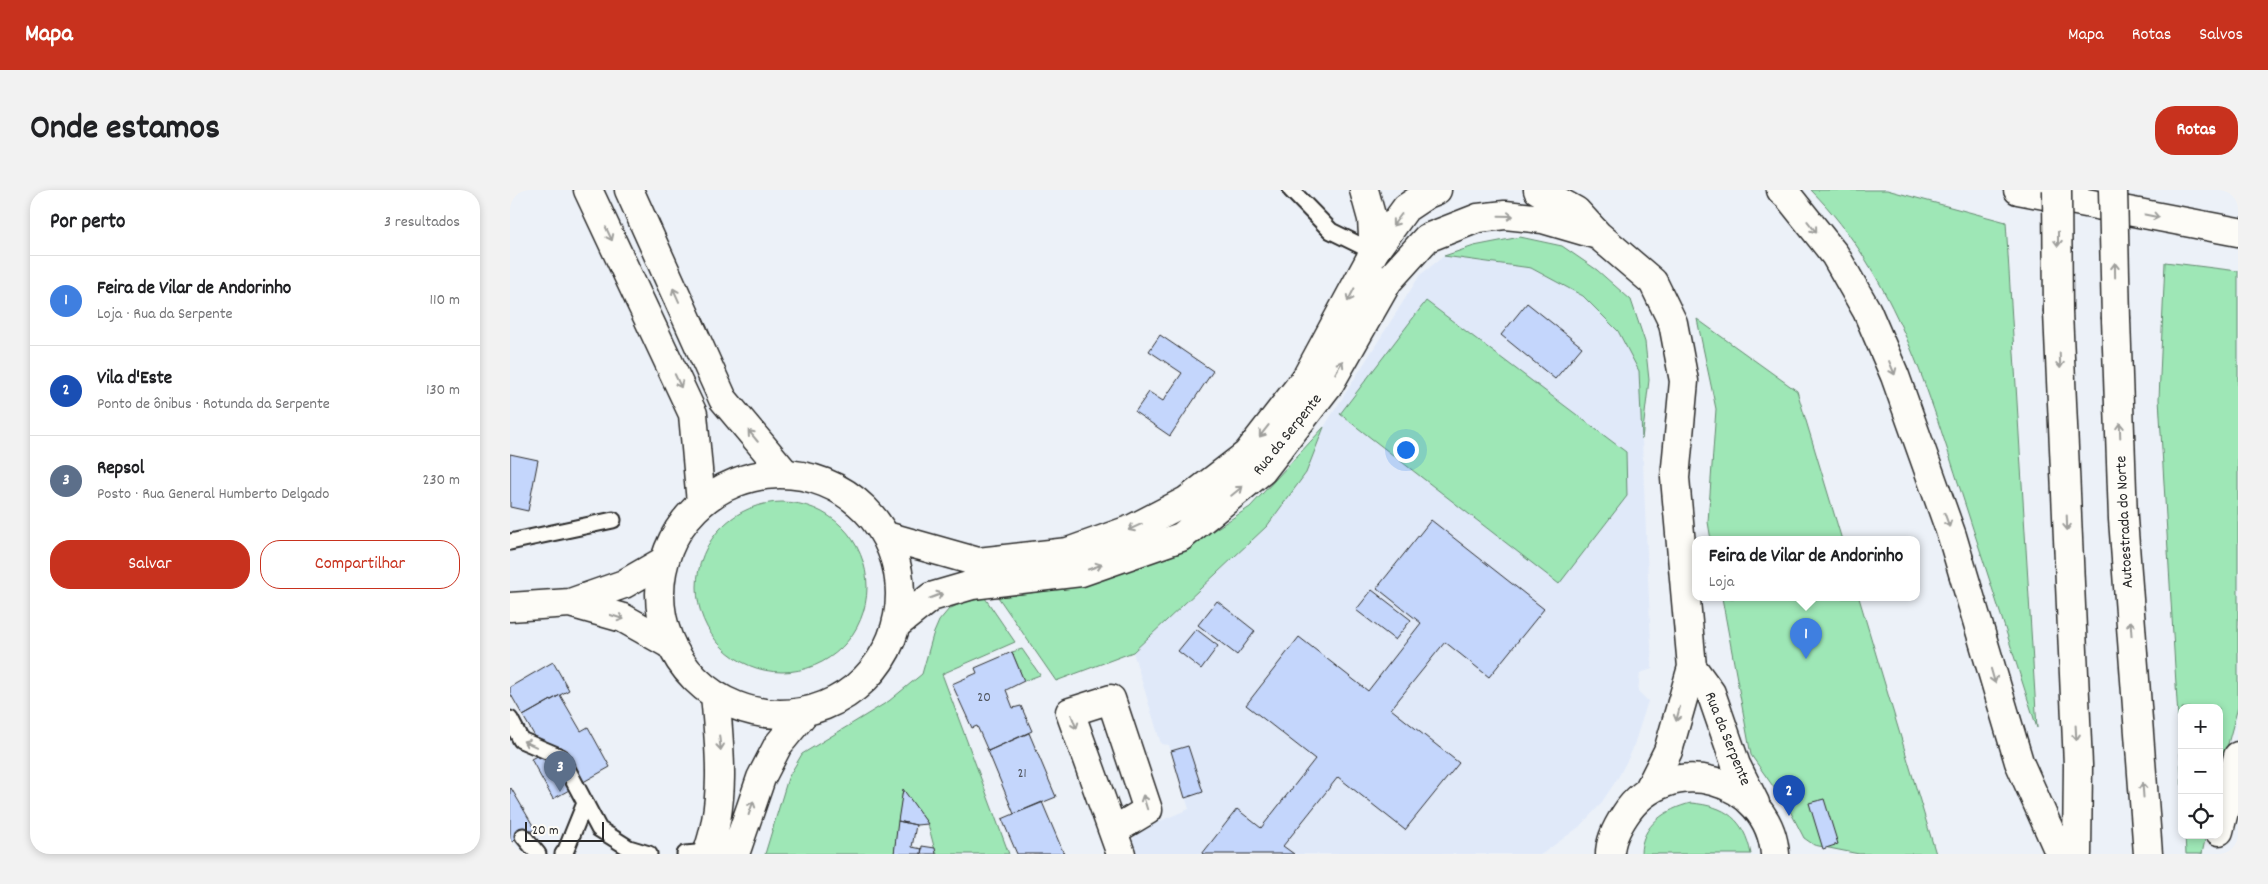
<!DOCTYPE html>
<html lang="pt">
<meta charset="utf-8">
<style>
:root{--surface:#fff;--page:#f2f2f2;--text:#202124;--muted:#757577;--line:#e0e0e0;--accent:#c8321e}
body{margin:0;font-family:Dekko,sans-serif;background:var(--page);color:var(--text)}
.controls{position:absolute;right:15px;bottom:15px;display:grid;overflow:hidden;border-radius:10px;box-shadow:0 2px 8px #0003}
.controls button{width:45px;height:45px;display:grid;place-items:center;padding:0;border:0;border-bottom:1px solid var(--line);background:var(--surface);color:var(--text);font:25px sans-serif}
.scale{position:absolute;left:15px;bottom:12px;width:79px;box-sizing:border-box;padding-left:5px;border:2px solid #2b2b2b;border-top:0;font-size:14px;line-height:18px;white-space:nowrap;color:#2b2b2b;-webkit-text-stroke:4px #fdfcf7;paint-order:stroke}
.you{position:absolute;left:895px;top:259px;width:18px;height:18px;margin:-12px;border:4px solid #fff;border-radius:50%;background:#1a73e8;box-shadow:0 0 0 8px #1a73e833}
.badge{display:grid;place-items:center;width:32px;height:32px;border-radius:50%;background:var(--accent);color:#fff;font-size:16px;font-weight:700}
.pin{position:absolute;translate:-50% -41px;filter:drop-shadow(0 1px 2px #0008)}
.pin::after{content:'';position:absolute;top:26px;width:18px;height:15px;background:inherit;clip-path:polygon(0 0,100% 0,50% 100%)}
.popup{position:absolute;left:1182px;top:346px;width:228px;height:65px;box-sizing:border-box;display:grid;place-content:center;border-radius:10px;background:var(--surface);filter:drop-shadow(0 1px 4px #0005);font-size:16px;white-space:nowrap;color:var(--muted)}
.popup b{font-size:19px;color:var(--text)}
.popup::after{content:'';position:absolute;left:50%;top:100%;margin-left:-10px;border:10px solid transparent;border-top-color:var(--surface)}
.list{margin:0;padding:0;list-style:none}
h2{display:flex;justify-content:space-between;align-items:center;height:65px;margin:0;padding:0 20px;font-size:21px}
h2 small{font-size:16px;font-weight:400;color:var(--muted)}
.list li{display:grid;grid-template-columns:32px 1fr auto;gap:15px;align-items:center;box-sizing:border-box;height:90px;padding:0 20px;border-top:1px solid var(--line)}
.list b{display:block;font-size:19px;white-space:nowrap}
.list p{margin:0;font-size:16px;white-space:nowrap;color:var(--muted)}
.list em{font-size:16px;font-style:normal;color:var(--muted)}
.actions{display:flex;gap:10px;padding:15px 20px}
.actions a{flex:1;padding:11px 0;border:1px solid var(--accent);border-radius:20px;text-align:center;font-size:18px;color:var(--accent)}
.actions .main{background:var(--accent);color:#fff}
.icon{flex:none;width:28px;height:28px;fill:none;stroke:currentColor;stroke-width:2;stroke-linecap:round;stroke-linejoin:round}
.map{position:relative;flex:none;width:1728px;height:664px;overflow:hidden;border-radius:20px}
header{display:flex;align-items:center;gap:30px;box-sizing:border-box;height:70px;padding:0 25px;background:var(--accent);color:#fff}
header strong{font-size:24px}
nav{display:flex;gap:28px;margin-inline-start:auto;font-size:18px}
.intro{display:flex;align-items:center;justify-content:space-between;box-sizing:border-box;height:120px;padding:0 30px}
h1{margin:0;font-size:35px}
.button{padding:12px 22px;border-radius:20px;background:var(--accent);color:#fff;font-size:18px;font-weight:700}
main{display:flex;gap:30px;padding:0 30px}
aside{flex:1;background:var(--surface);border-radius:20px;box-shadow:0 2px 8px #0003}
.map>svg:first-child{display:block}
.built{fill:#e0e9f9}
.green{fill:#9ee7b6;stroke:#648970}
.building{fill:#c4d6fc;stroke:#2b2b2b}
.lines{fill:none;stroke-linecap:round;stroke-linejoin:round}
.service-casing{stroke:#2b2b2b;stroke-width:19}
.minor-casing{stroke:#2b2b2b;stroke-width:31}
.tertiary-casing{stroke:#2b2b2b;stroke-width:31}
.secondary-casing{stroke:#2b2b2b;stroke-width:31}
.motorway-casing{stroke:#2b2b2b;stroke-width:31}
.service{stroke:#fdfcf7;stroke-width:15}
.minor{stroke:#fdfcf7;stroke-width:28}
.tertiary{stroke:#fdfcf7;stroke-width:28}
.secondary{stroke:#fdfcf7;stroke-width:28}
.motorway{stroke:#fdfcf7;stroke-width:28}
.motorway-bridge-casing{stroke:#2b2b2b;stroke-width:31;stroke-linecap:butt}
.motorway-bridge{stroke:#fdfcf7;stroke-width:28}
.oneway{stroke:#9e9e9b}
.labels{text-anchor:middle;dominant-baseline:central;stroke-width:4;stroke-linejoin:round;paint-order:stroke}
.number-label{font-size:14px;fill:#51565f}
.street-label{font-size:16px;fill:#2b2b2b;stroke:#fdfcf7}
</style>
<header>
<strong>Mapa</strong>
<nav><a>Mapa</a><a>Rotas</a><a>Salvos</a></nav>
</header>
<div class="intro"><h1>Onde estamos</h1><a class="button">Rotas</a></div>
<main>
<aside>
<h2>Por perto<small>3 resultados</small></h2>
<ul class="list">
<li><span class="badge" style="background:#3f7fe0">1</span><div><b>Feira de Vilar de Andorinho</b><p>Loja · Rua da Serpente</p></div><em>110 m</em></li>
<li><span class="badge" style="background:#1a4fb4">2</span><div><b>Vila d'Este</b><p>Ponto de ônibus · Rotunda da Serpente</p></div><em>130 m</em></li>
<li><span class="badge" style="background:#5c6f8a">3</span><div><b>Repsol</b><p>Posto · Rua General Humberto Delgado</p></div><em>230 m</em></li>
</ul>
<div class="actions"><a class="main">Salvar</a><a>Compartilhar</a></div>
</aside>
<div class="map">
<svg width="1728" height="664" viewBox="0 0 1728 664">
<rect width="100%" height="100%" fill="#ecf1f8"/>
<filter id="ink" filterUnits="userSpaceOnUse"><feTurbulence type="fractalNoise" baseFrequency=".02" numOctaves="2"/><feDisplacementMap in="SourceGraphic" scale="10" xChannelSelector="R" yChannelSelector="G"/><feConvolveMatrix kernelMatrix="1 2 1 2 8 2 1 2 1" color-interpolation-filters="sRGB"/></filter>
<g filter="url(#ink)">
<path class="built" d="M934 66 1021 78 1073 106 1108 141 1129 181 1142 479 1130 483 1128 501 1138 511 1122 561 1109 586 1090 615 1069 637 1032 664H626L622 653 626 641 679 619 659 555 651 554 623 462 757 336 796 283 814 237 910 85Z"/>
<path class="green" d="M1301 0H1377L1496 32 1527 538C1503 463 1479 388 1455 314 1419 203 1385 85 1301 0Z
M1010 47 1052 56 1087 80 1121 110 1135 152 1139 190 1132 249 1129 181 1108 141 1073 106 1021 78 934 66 964 56Z
M1655 72 1728 81V517L1709 587V518H1672V595L1649 209Z
M916 111 1116 262 1117 306 1049 394 830 224Z
M1187 129 1287 201 1332 350H1201L1198 332 1206 219Z
M814 237 796 283 757 336 623 462 546 491 488 407 567 397 674 359 740 317Z
M187 397a85 85 0 1 1 170 0a85 85 0 1 1-170 0Z
M475 408 505 452 432 484 499 664H426L418 634 393 600 384 664H255L278 588 292 564 379 511 412 484 423 445 429 431 439 419 454 412Z
M1212 408H1349L1426 664H1349L1304 655 1294 648 1279 619 1241 565Z
M512 459 530 485 514 491 502 462Z
M1181 613C1216 616 1234 629 1241 664H1131C1131 635 1156 619 1181 613Z
M1675 645H1696L1692 664H1676Z"/>
<path class="building" d="M1017 113 1072 157 1045 189 991 145Z
M650 145 703 181 660 246 625 222 639 202 653 211 672 183 639 161Z
M0 264 28 270 18 321 0 317Z
M921 330 1034 419 979 487 935 452 881 519 949 573 895 640 828 587 773 656 784 664H692L727 619 751 638 805 569 736 515 789 447 858 501 911 433 867 398Z
M862 400 901 430 885 450 846 420Z
M707 411 745 441 727 465 688 435Z
M686 439 708 456 691 479 668 461Z
M502 462 514 491 496 500 503 518 511 516 522 541 478 561 467 536 462 538 442 494 467 483 465 478Z
M43 472 59 500 13 526 0 503V497Z
M50 505 71 541 78 537 100 577 43 609 21 569 34 562 13 526Z
M519 543 546 607 504 624 478 561Z
M678 556 693 602 675 608 661 561Z
M1 598 25 639 0 653V599Z
M393 599 418 634 406 635 388 631Z
M1314 609 1328 654 1313 659 1299 613Z
M532 612 554 664H507L492 629Z
M388 631 406 635 402 657 412 659 411 664H384Z
M412 656 425 658 426 664H411Z"/>
<g class="lines">
<g class="service-casing">
<path id="service" d="M781 0 821 41 864 62
M0 352 103 330
M0 529 11 550 51 567 89 639 119 658 139 664
M13 646 28 664
M53 664 56 660 75 613
M175 664 198 662"/>
</g>
<g class="minor-casing">
<path id="minor" d="M603 641 638 620 601 509 560 522 611 664"/>
</g>
<g class="tertiary-casing">
<path id="tertiary" d="M854 0 862 29 864 62
M60 413 113 428 161 455
M0 417 60 413 114 394 154 371"/>
</g>
<g class="secondary-casing">
<path id="secondary" d="M1028 0 1066 21 1088 45 1143 92 1163 133 1174 191 1165 288 1182 477 1158 561 1138 601
M150 404a120 120 0 1 1 240 0a120 120 0 1 1-240 0Z
M376 346 468 372 558 362 622 339 676 311 737 264 796 188 864 62 896 18 917 4 927 0
M387 434 421 407 462 395 571 382 671 347 752 281 820 193 878 91 917 48 968 28 995 25 1033 29 1088 45
M1182 477 1201 503 1226 575 1245 613
M197 664C216 613 210 558 205 505
M225 664 251 588 268 555 296 521
M1100 664C1100 650 1107 637 1115 625 1157 560 1259 587 1265 664"/>
</g>
<g class="motorway-casing">
<path id="motorway" d="M78 0 183 224 191 313
M119 0 213 209 275 283
M1271 0 1278 6 1325 65 1357 121 1385 186 1442 346 1509 572 1550 664
M1508 0 1728 42
M1548 122 1568 575 1567 664
M1606 129 1613 329 1638 664
M1709 641 1728 566"/>
</g>
<use href="#service" class="service"/>
<use href="#minor" class="minor"/>
<use href="#tertiary" class="tertiary"/>
<use href="#secondary" class="secondary"/>
<use href="#motorway" class="motorway"/>
<g class="motorway-bridge-casing">
<path id="motorway-bridge" d="M1547 0 1548 122
M1603 0 1606 129"/>
</g>
<use href="#motorway-bridge" class="motorway-bridge"/>
</g>
<defs><path id="oneway-shaft" d="M-6 0H5M1.5-3L5.5 0L1.5 3" fill="none" stroke-width="1.6" stroke-linecap="round" stroke-linejoin="round" transform="scale(1.25)"/></defs>
<g class="oneway">
<use href="#oneway-shaft" transform="translate(996 26) rotate(1)"/>
<use href="#oneway-shaft" transform="translate(1642 26) rotate(11)"/>
<use href="#oneway-shaft" transform="translate(887 30) rotate(127)"/>
<use href="#oneway-shaft" transform="translate(1302 37) rotate(52)"/>
<use href="#oneway-shaft" transform="translate(99 44) rotate(65)"/>
<use href="#oneway-shaft" transform="translate(1548 49) rotate(90)"/>
<use href="#oneway-shaft" transform="translate(1605 80) rotate(-91)"/>
<use href="#oneway-shaft" transform="translate(166 105) rotate(-114)"/>
<use href="#oneway-shaft" transform="translate(841 105) rotate(117)"/>
<use href="#oneway-shaft" transform="translate(1550 171) rotate(88)"/>
<use href="#oneway-shaft" transform="translate(829 177) rotate(-60)"/>
<use href="#oneway-shaft" transform="translate(1382 178) rotate(67)"/>
<use href="#oneway-shaft" transform="translate(168 191) rotate(65)"/>
<use href="#oneway-shaft" transform="translate(1610 240) rotate(-92)"/>
<use href="#oneway-shaft" transform="translate(754 241) rotate(128)"/>
<use href="#oneway-shaft" transform="translate(243 246) rotate(-130)"/>
<use href="#oneway-shaft" transform="translate(727 301) rotate(-39)"/>
<use href="#oneway-shaft" transform="translate(1437 330) rotate(70)"/>
<use href="#oneway-shaft" transform="translate(1557 333) rotate(88)"/>
<use href="#oneway-shaft" transform="translate(625 337) rotate(155)"/>
<use href="#oneway-shaft" transform="translate(585 377) rotate(-19)"/>
<use href="#oneway-shaft" transform="translate(426 406) rotate(-21)"/>
<use href="#oneway-shaft" transform="translate(107 427) rotate(18)"/>
<use href="#oneway-shaft" transform="translate(1621 438) rotate(-94)"/>
<use href="#oneway-shaft" transform="translate(1483 486) rotate(74)"/>
<use href="#oneway-shaft" transform="translate(1168 524) rotate(105)"/>
<use href="#oneway-shaft" transform="translate(564 532) rotate(70)"/>
<use href="#oneway-shaft" transform="translate(1566 543) rotate(87)"/>
<use href="#oneway-shaft" transform="translate(210 553) rotate(84)"/>
<use href="#oneway-shaft" transform="translate(20 554) rotate(-156)"/>
<use href="#oneway-shaft" transform="translate(1633 600) rotate(-94)"/>
<use href="#oneway-shaft" transform="translate(635 612) rotate(-107)"/>
<use href="#oneway-shaft" transform="translate(241 618) rotate(-71)"/>
</g>
</g>
<g class="labels">
<g class="number-label">
<text x="474" y="508">20</text>
<text x="512" y="584">21</text>
</g>
<g class="street-label">
<text transform="translate(778 245) rotate(-51)">Rua da Serpente</text>
<text transform="translate(1615 332) rotate(-93)">Autoestrada do Norte</text>
<text transform="translate(1217 549) rotate(68)">Rua da Serpente</text>
</g>
</g>
</svg>
<div class="controls">
<button>+</button>
<button>−</button>
<button><svg class="icon" aria-label="locate" viewBox="0 0 24 24"><circle cx="12" cy="12" r="6"/><path d="M12 2v4M12 18v4M2 12h4M18 12h4"/></svg></button>
</div>
<div class="scale">20 m</div>
<div class="you"></div>
<div class="pin badge" style="left:1296px;top:469px;background:#3f7fe0">1</div>
<div class="popup"><b>Feira de Vilar de Andorinho</b>Loja</div>
<div class="pin badge" style="left:1279px;top:626px;background:#1a4fb4">2</div>
<div class="pin badge" style="left:50px;top:602px;background:#5c6f8a">3</div>
</div>
</main>
